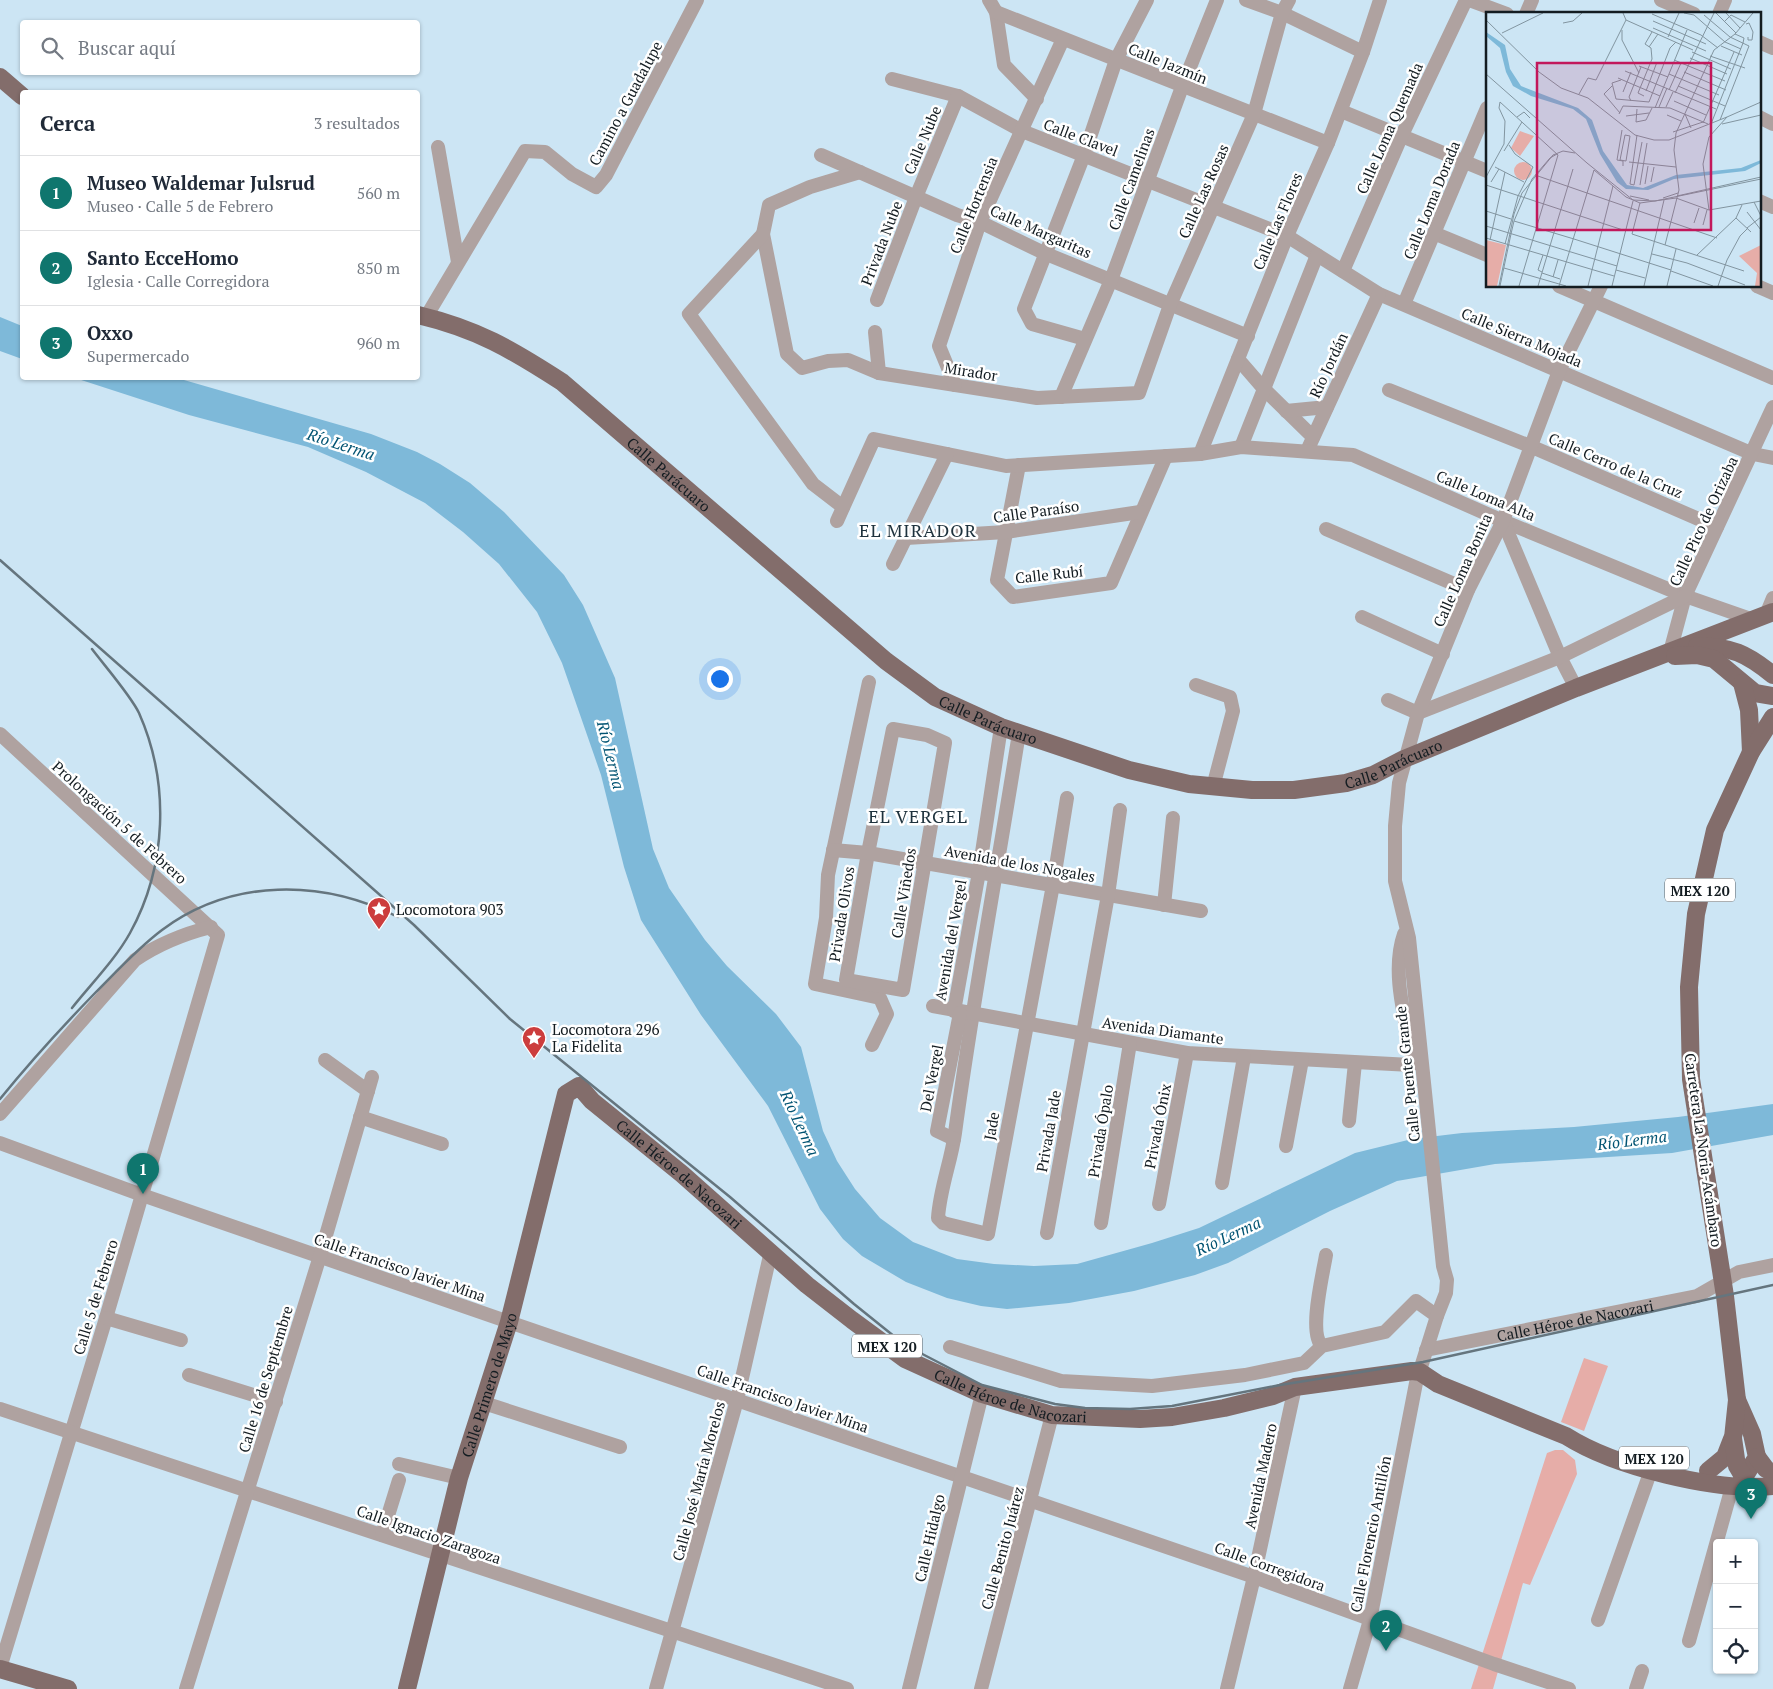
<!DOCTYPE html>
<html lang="es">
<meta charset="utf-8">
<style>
:root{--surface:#fff;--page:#f6f6f7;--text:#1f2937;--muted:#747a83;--line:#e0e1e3;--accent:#0f766e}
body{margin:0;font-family:"PT Serif",serif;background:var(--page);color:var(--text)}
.controls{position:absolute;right:15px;bottom:15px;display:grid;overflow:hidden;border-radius:5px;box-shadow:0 1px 4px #0004}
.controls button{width:45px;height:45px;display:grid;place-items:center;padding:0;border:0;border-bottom:1px solid var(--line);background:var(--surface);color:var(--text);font:25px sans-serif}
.you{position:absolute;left:719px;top:678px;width:18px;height:18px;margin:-12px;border:4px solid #fff;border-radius:50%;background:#1a73e8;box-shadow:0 0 0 8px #1a73e833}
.badge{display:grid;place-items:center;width:32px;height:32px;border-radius:50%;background:var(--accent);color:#fff;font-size:16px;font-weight:700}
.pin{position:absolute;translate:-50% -41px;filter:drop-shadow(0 1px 2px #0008)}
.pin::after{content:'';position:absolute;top:26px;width:18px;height:15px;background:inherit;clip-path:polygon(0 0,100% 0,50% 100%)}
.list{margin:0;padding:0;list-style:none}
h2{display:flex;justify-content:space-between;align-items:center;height:65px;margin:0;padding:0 20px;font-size:21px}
h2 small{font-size:16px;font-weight:400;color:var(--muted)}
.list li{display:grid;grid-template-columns:32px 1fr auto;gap:15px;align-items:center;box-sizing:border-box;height:75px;padding:0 20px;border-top:1px solid var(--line)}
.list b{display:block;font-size:19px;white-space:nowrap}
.list p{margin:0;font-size:16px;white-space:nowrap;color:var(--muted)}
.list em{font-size:16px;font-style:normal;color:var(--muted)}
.icon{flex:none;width:28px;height:28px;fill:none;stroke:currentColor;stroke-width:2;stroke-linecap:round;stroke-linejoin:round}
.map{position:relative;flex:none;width:1773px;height:1689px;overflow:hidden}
.search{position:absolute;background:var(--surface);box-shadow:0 1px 4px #0004;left:20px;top:20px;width:400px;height:55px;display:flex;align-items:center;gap:12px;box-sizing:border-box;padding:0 18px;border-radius:5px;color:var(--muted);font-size:19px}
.panel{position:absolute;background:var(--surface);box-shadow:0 1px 4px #0004;left:20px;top:90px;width:400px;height:290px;border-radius:5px}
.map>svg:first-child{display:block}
.green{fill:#e6ada8}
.water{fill:#7eb9d9}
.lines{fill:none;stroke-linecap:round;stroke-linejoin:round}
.minor{stroke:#afa2a0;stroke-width:14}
.major{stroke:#836d6b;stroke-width:18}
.rail{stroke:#65757e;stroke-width:2.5}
.labels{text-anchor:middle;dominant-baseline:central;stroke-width:5;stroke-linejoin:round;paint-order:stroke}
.shield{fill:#fff;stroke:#5a6064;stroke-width:1}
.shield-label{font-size:14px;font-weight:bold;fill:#131c21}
.street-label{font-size:15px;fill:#131c21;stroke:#fff}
.poi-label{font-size:15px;fill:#131c21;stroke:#fff;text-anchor:start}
.water-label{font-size:16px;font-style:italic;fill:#015372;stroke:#fff}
.quarter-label{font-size:18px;letter-spacing:1px;fill:#1e323d;stroke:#fff}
.inset-road{fill:none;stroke:#8295a0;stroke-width:1}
.view{fill:#c2185b;fill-opacity:0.15;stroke:#c2185b;stroke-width:2.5}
.inset-edge{fill:none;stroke:#131c21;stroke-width:2.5}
</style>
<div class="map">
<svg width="1773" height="1689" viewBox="0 0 1773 1689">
<rect width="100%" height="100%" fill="#cce5f4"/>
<path class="green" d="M1584 1358 1608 1366 1584 1431 1561 1422Z
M1555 1450H1563L1575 1460 1577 1474 1530 1585 1523 1583 1493 1689H1471L1547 1453Z"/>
<path class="water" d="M0 317 22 326V359L0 351Z
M75 378H177L371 434 417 452 440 464 470 483 504 512 564 575 583 605 615 678 653 849 669 888 705 940 727 966 776 1014 801 1047 823 1131 837 1161 855 1189 880 1218 913 1242 957 1259 994 1264 1034 1266 1077 1264 1152 1243 1199 1228 1355 1153 1412 1139 1462 1133 1574 1127 1678 1117 1773 1104V1135L1672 1153 1495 1164 1397 1181 1330 1211 1228 1263 1195 1275 1134 1291 1069 1303 1007 1309 981 1306 947 1298 906 1282 862 1256 843 1239 820 1209 768 1106 701 1015 641 920 624 867 601 775 562 663 537 612 499 564 463 532 425 503 366 472 308 447 189 415Z"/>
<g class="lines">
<g class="minor">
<path d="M989 0 996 12 1004 65 1037 99"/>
<path d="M1246 0 1282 13 1363 52"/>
<path d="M1469 0 1507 14"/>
<path d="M1661 0 1694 14"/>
<path d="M996 12 1328 143"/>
<path d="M1526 14 1532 0"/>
<path d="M1719 14 1725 0"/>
<path d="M1759 42 1773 48"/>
<path d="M892 79 958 96 1022 131 1287 236 1379 294 1753 454 1773 458"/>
<path d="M1341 111 1487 171"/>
<path d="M1759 117 1773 124"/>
<path d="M438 147 458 262"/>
<path d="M821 155 957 215 980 222 1044 253 1248 336"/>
<path d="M860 172 810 187 769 205 763 234 787 354 802 368 828 361 848 360 879 373 1037 398 1139 393 1170 305 1254 114 1282 13 1289 0"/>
<path d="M1759 201 1773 207"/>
<path d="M763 234 689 314 813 484 843 507"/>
<path d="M1436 234 1487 255"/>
<path d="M1343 271 1402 135 1466 0"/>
<path d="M1559 286 1773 378"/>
<path d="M1757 286 1773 293"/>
<path d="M877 300 916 197 958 96"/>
<path d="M1404 304 1487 108"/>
<path d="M426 317 525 151 545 152 572 174 596 187 606 175 697 0"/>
<path d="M875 332 879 373"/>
<path d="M1085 339 1032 324 1024 309 1084 155 1116 60 1147 0"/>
<path d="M1238 359 1264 389 1313 437"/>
<path d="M955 385 939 346 980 222 1063 39"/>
<path d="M1389 390 1530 446 1717 527"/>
<path d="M1061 397 1111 280 1182 87 1217 0"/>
<path d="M1286 411 1327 407"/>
<path d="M1241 447 1317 255"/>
<path d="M1307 451 1379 294"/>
<path d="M1200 454 1287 236 1328 143 1363 52 1380 0"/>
<path d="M1019 465 997 580 1013 597 1111 583 1166 456"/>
<path d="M837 521 874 439 1006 466 1200 454 1241 447 1353 455 1503 521 1685 596 1751 619"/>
<path d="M1503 521 1560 657 1576 688"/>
<path d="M1326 529 1468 590"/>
<path d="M906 538 1006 532 1140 512"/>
<path d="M893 564 947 454"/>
<path d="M1766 615 1773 598"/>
<path d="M1362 617 1443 654"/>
<path d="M1670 652 1685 596 1773 407"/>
<path d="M869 682 828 875 826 918 815 984 880 998 887 1014 872 1045"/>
<path d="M1196 685 1230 697 1233 711 1213 787"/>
<path d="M1388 700 1418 713 1560 657 1685 596"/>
<path d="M893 729 927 735 945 743 903 990 846 980 868 853Z"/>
<path d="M1019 733C998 866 973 999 955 1133 951 1162 940 1188 938 1218L943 1223 988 1234 1053 885 1067 798"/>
<path d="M0 734 218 935 106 1318 0 1668"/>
<path d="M833 850 868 853 1201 911"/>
<path d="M1164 905 1173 818"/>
<path d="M933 1006 1187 1053 1411 1065 1412 1056C1405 1018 1391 971 1404 934"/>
<path d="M954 1011 979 872 1001 727"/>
<path d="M325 1060 368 1091"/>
<path d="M0 1114 135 960C160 943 183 934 211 927"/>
<path d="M360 1117 442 1144"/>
<path d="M1349 1121 1355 1063"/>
<path d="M954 1139 937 1131 960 1013"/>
<path d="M0 1143 142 1195 509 1322 1254 1577 1494 1664 1569 1689"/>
<path d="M1286 1146 1302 1060"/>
<path d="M1222 1183 1244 1057"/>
<path d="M1159 1204 1187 1053"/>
<path d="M1101 1223 1130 1043"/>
<path d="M1047 1233 1108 895 1120 810"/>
<path d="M106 1318 181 1340"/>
<path d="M1322 1346C1308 1333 1323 1274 1326 1255"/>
<path d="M950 1347 1061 1381 1152 1386 1245 1375 1304 1363 1322 1346 1385 1332 1416 1301 1437 1316"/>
<path id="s1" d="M1426 1350 1697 1296 1739 1272 1773 1265"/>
<path d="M189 1375 276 1402"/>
<path d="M484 1403 620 1447"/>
<path d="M0 1409 847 1689"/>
<path d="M399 1464 459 1478"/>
<path d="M382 1535 399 1480"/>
<path d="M1598 1620 1651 1470"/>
<path d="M1689 1641 1732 1487"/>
<path d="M186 1689 320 1256 372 1077"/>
<path d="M656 1689 737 1400 771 1251"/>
<path d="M909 1689 982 1394"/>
<path d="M981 1689 1052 1415"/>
<path d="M1227 1689 1254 1577 1295 1387"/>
<path d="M1350 1689 1370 1620 1416 1383 1437 1316 1446 1293 1447 1280 1443 1266 1409 938 1395 881V826L1399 783 1418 713 1468 590 1503 521 1559 371 1601 286"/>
<path d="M1636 1689 1642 1671"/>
</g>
<g class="major">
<path d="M0 77 22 96"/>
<path id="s2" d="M418 315C477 329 511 349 562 382L886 661 935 697 1001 727 1129 770 1189 784 1252 790H1294L1346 783 1373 775 1404 759 1576 688 1773 612"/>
<path d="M1697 646C1732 647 1746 653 1773 675"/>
<path d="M1675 656 1697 655 1714 659 1755 693 1773 696"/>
<path d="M1742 683 1749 710 1751 752"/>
<path d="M1737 1400 1752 1434 1757 1457 1739 1485"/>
<path d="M1757 1457 1766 1469 1773 1473"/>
<path d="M1708 1471 1725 1457 1732 1439"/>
<path d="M1750 1488 1737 1466 1733 1438 1737 1400 1725 1296 1691 1079 1689 987 1696 914 1715 830 1751 752 1773 717"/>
<path d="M0 1669 68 1689"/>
<path id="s3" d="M407 1689 459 1478 509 1322 566 1094 579 1086 592 1101 682 1174 807 1285 852 1320 905 1359 982 1394 1052 1415 1140 1419 1172 1417 1224 1408 1273 1396 1295 1387 1412 1371 1420 1372 1438 1384 1566 1436C1615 1467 1716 1492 1773 1486"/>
</g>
<path class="rail" d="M0 560 414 925 510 1019 730 1197 854 1304 905 1345 982 1385 1055 1404 1085 1408 1130 1409 1172 1406 1280 1385 1423 1362 1773 1285
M72 1008C91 984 115 960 130 933 167 866 170 783 139 713 131 696 104 665 92 649
M0 1099C30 1062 62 1027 96 992 117 971 138 948 162 930 232 878 322 879 398 917"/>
</g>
<defs>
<g id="sight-pin" transform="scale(1.25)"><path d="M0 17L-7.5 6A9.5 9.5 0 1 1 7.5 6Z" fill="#cc3d3d" stroke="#fff"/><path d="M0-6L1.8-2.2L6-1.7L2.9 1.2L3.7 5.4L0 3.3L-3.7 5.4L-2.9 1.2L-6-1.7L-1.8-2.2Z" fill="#fff"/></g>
</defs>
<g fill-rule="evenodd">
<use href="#sight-pin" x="379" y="909"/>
<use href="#sight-pin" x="534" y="1038"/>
</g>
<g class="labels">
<g class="shield">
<rect x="1665" y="878.5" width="70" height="23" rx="4"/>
<rect x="852" y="1334.5" width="70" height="23" rx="4"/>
<rect x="1619" y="1446.5" width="70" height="23" rx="4"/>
</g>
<g class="shield-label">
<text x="1700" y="890">MEX 120</text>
<text x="887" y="1346">MEX 120</text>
<text x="1654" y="1458">MEX 120</text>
</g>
<g class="street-label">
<text transform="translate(1168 63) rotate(22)">Calle Jazmín</text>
<text transform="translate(625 103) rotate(-62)">Camino a Guadalupe</text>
<text transform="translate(1389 128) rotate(-66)">Calle Loma Quemada</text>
<text transform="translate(1081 137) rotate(21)">Calle Clavel</text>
<text transform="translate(922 140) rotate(-67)">Calle Nube</text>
<text transform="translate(1131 179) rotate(-70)">Calle Camelinas</text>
<text transform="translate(1203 191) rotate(-66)">Calle Las Rosas</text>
<text transform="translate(1431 200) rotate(-68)">Calle Loma Dorada</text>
<text transform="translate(973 205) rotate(-68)">Calle Hortensia</text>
<text transform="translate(1277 221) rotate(-67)">Calle Las Flores</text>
<text transform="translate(1041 231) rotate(24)">Calle Margaritas</text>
<text transform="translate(881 243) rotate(-69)">Privada Nube</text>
<text transform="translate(1522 337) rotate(23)">Calle Sierra Mojada</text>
<text transform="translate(1328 365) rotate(-65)">Río Jordán</text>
<text transform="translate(971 371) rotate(9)">Mirador</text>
<text transform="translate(1616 465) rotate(23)">Calle Cerro de la Cruz</text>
<text stroke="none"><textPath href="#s2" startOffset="301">Calle Parácuaro</textPath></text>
<text transform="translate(1486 495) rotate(23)">Calle Loma Alta</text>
<text transform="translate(1036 511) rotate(-8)">Calle Paraíso</text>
<text transform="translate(1703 521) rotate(-65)">Calle Pico de Orizaba</text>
<text transform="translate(1462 570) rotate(-66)">Calle Loma Bonita</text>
<text transform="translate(1049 574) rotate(-6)">Calle Rubí</text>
<text stroke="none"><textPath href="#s2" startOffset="706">Calle Parácuaro</textPath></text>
<text stroke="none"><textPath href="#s2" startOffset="1126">Calle Parácuaro</textPath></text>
<text transform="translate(120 822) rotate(42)">Prolongación 5 de Febrero</text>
<text transform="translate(1020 863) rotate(10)">Avenida de los Nogales</text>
<text transform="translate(903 893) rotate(-81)">Calle Viñedos</text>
<text transform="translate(841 914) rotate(-81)">Privada Olivos</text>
<text transform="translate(950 940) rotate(-80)">Avenida del Vergel</text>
<text transform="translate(1163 1030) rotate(8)">Avenida Diamante</text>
<text transform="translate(1407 1074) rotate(-96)">Calle Puente Grande</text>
<text transform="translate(931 1078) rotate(-79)">Del Vergel</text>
<text transform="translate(991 1126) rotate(-80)">Jade</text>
<text transform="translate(1157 1126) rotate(-79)">Privada Ónix</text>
<text transform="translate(1048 1131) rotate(-80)">Privada Jade</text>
<text transform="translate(1100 1131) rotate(-81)">Privada Ópalo</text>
<text transform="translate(1704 1150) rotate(82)">Carretera La Noria-Acámbaro</text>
<text stroke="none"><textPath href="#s3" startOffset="765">Calle Héroe de Nacozari</textPath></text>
<text transform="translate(400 1267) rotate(19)">Calle Francisco Javier Mina</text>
<text transform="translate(95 1297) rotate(-73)">Calle 5 de Febrero</text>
<text stroke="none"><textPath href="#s1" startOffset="152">Calle Héroe de Nacozari</textPath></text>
<text transform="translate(265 1379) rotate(-73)">Calle 16 de Septiembre</text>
<text stroke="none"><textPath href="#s3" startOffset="315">Calle Primero de Mayo</textPath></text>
<text stroke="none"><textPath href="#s3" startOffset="1170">Calle Héroe de Nacozari</textPath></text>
<text transform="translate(783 1398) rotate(19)">Calle Francisco Javier Mina</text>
<text transform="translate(1260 1476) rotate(-78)">Avenida Madero</text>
<text transform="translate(698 1481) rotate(-75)">Calle José María Morelos</text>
<text transform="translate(429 1534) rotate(19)">Calle Ignacio Zaragoza</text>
<text transform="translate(1370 1534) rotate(-79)">Calle Florencio Antillón</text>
<text transform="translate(929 1538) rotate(-77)">Calle Hidalgo</text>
<text transform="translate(1002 1548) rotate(-75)">Calle Benito Juárez</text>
<text transform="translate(1270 1566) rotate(20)">Calle Corregidora</text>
</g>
<g class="poi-label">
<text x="396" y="909">Locomotora 903</text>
<text x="552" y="1029">Locomotora 296<tspan x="552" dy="17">La Fidelita</tspan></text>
</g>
<g class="water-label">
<text transform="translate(341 444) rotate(18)">Río Lerma</text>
<text transform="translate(611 755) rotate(76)">Río Lerma</text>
<text transform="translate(800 1123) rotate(65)">Río Lerma</text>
<text transform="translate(1632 1140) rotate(-7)">Río Lerma</text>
<text transform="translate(1228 1236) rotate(-25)">Río Lerma</text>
</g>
<g class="quarter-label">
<text x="918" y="530">EL MIRADOR</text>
<text x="918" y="816">EL VERGEL</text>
</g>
</g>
<g transform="translate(1486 12)">
<rect width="275" height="275" fill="#cce5f4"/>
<path d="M34 119 48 124 34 144 25 136ZM28 159a9 9 0 1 1 18 0a9 9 0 1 1-18 0ZM0 228 20 233 11 274H0ZM275 233V274H269L271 261 253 244Z" fill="#e6ada8"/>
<path d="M0 20 19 33 24 57 35 74 92 96 106 108 117 139 141 173 157 176 190 163 255 156 275 148V151L259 159 188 167 162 178 140 177 131 170 114 142 100 107 87 97 45 84 27 74 20 60 14 36 0 24Z" fill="#7eb9d9"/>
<path class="inset-road" d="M198 1 208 3 239 30 255 37M230 1 250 21M240 1 254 16M166 2 215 23 232 36M218 3 244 25 263 34 234 108M0 8 53 60 75 76 102 86 149 123 168 128H183L241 105M140 8 207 38M167 9 220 32M238 10 245 3 259 10M77 11 87 9 96 1M260 12 263 11 267 20 266 28H262V25M167 16 220 39M136 18V28L153 61M16 21 57 1M182 25 193 1M235 34 256 43M163 35 172 22M206 40 245 57M224 44 259 56M204 46 241 62M166 47 165 36 159 32 166 20M188 48 239 69M153 54 182 65M139 59 230 97M198 60 240 78M0 62 101 151 147 188 169 189 275 167M183 62 233 83M132 66 174 84M135 68 126 71 130 87 163 90 184 36 190 30M126 74 118 82 134 101M192 74 239 94M183 78 195 51M160 79 171 50M137 80 145 60M189 81 228 1M93 82 102 66 110 68 140 8 137 1M158 84 152 81 166 47M145 89 143 85 155 55M188 89 220 103M173 95 181 76M180 95 187 80M169 96 201 18M151 97 150 110 160 108 166 96M133 102 137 94 184 96 222 112M199 102 205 116M181 103 195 109M140 104 163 101M31 105 38 100 44 106M217 111 248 40M225 112 257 31 258 26 249 22M236 112 275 103M136 118 131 148 137 149V154M187 120 217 110M139 123 144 124 140 149 134 148ZM151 123 144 172 148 173 156 130M18 139 36 110M143 150 190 155M9 155 38 170M49 163 231 226M0 165 18 132 19 109 13 96 14 90 72 143 33 274M5 170 13 157M165 170 168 155M159 172 162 154M0 173 140 219M154 173 161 131M144 184 163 188M191 184 275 165M177 186 192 181M268 190 275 204M154 191 146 222 258 259M223 198 217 152 223 125 241 105 275 90M0 199 25 207M261 200 275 218M250 206 265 220M28 209 46 167 64 146 71 142M208 211 213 196M217 213 221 198M0 214 85 240M261 216 275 205M25 222 28 209 88 227M0 226 128 264M88 227 185 258M4 228 19 160M19 232 32 184 47 155 29 142 23 133M179 233 193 178 188 138 190 121 228 38 249 22 267 1M85 240 131 254M166 242 201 251 259 273M211 243 250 206 256 193M18 256 80 274M130 258 159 266M185 259 227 274M56 260 52 258 57 243M56 261 74 267M67 265 72 248M13 274 28 202 36 181 67 143 77 139 89 141M14 274 25 222M52 274 87 157M73 274 108 158 140 185 154 191 190 186 223 198 275 189M102 274 127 174M126 274 147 189M158 274 178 188M181 274 190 237M232 274 241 248 254 224 262 216"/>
<path class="view" d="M51 51H225V218H51Z"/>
<rect width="275" height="275" class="inset-edge"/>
</g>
</svg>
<div class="controls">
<button>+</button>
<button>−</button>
<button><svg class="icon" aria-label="locate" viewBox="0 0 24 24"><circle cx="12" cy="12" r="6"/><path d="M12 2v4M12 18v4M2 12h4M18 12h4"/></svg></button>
</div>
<div class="you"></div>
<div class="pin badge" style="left:143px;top:1194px">1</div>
<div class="pin badge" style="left:1386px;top:1651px">2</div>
<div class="pin badge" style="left:1751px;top:1519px">3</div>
<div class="search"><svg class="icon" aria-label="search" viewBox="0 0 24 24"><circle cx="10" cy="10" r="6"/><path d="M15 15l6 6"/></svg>Buscar aquí</div>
<section class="panel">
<h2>Cerca<small>3 resultados</small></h2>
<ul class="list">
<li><span class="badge">1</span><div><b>Museo Waldemar Julsrud</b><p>Museo · Calle 5 de Febrero</p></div><em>560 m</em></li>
<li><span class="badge">2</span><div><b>Santo EcceHomo</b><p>Iglesia · Calle Corregidora</p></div><em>850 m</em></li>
<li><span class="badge">3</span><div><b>Oxxo</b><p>Supermercado</p></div><em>960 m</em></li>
</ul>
</section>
</div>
